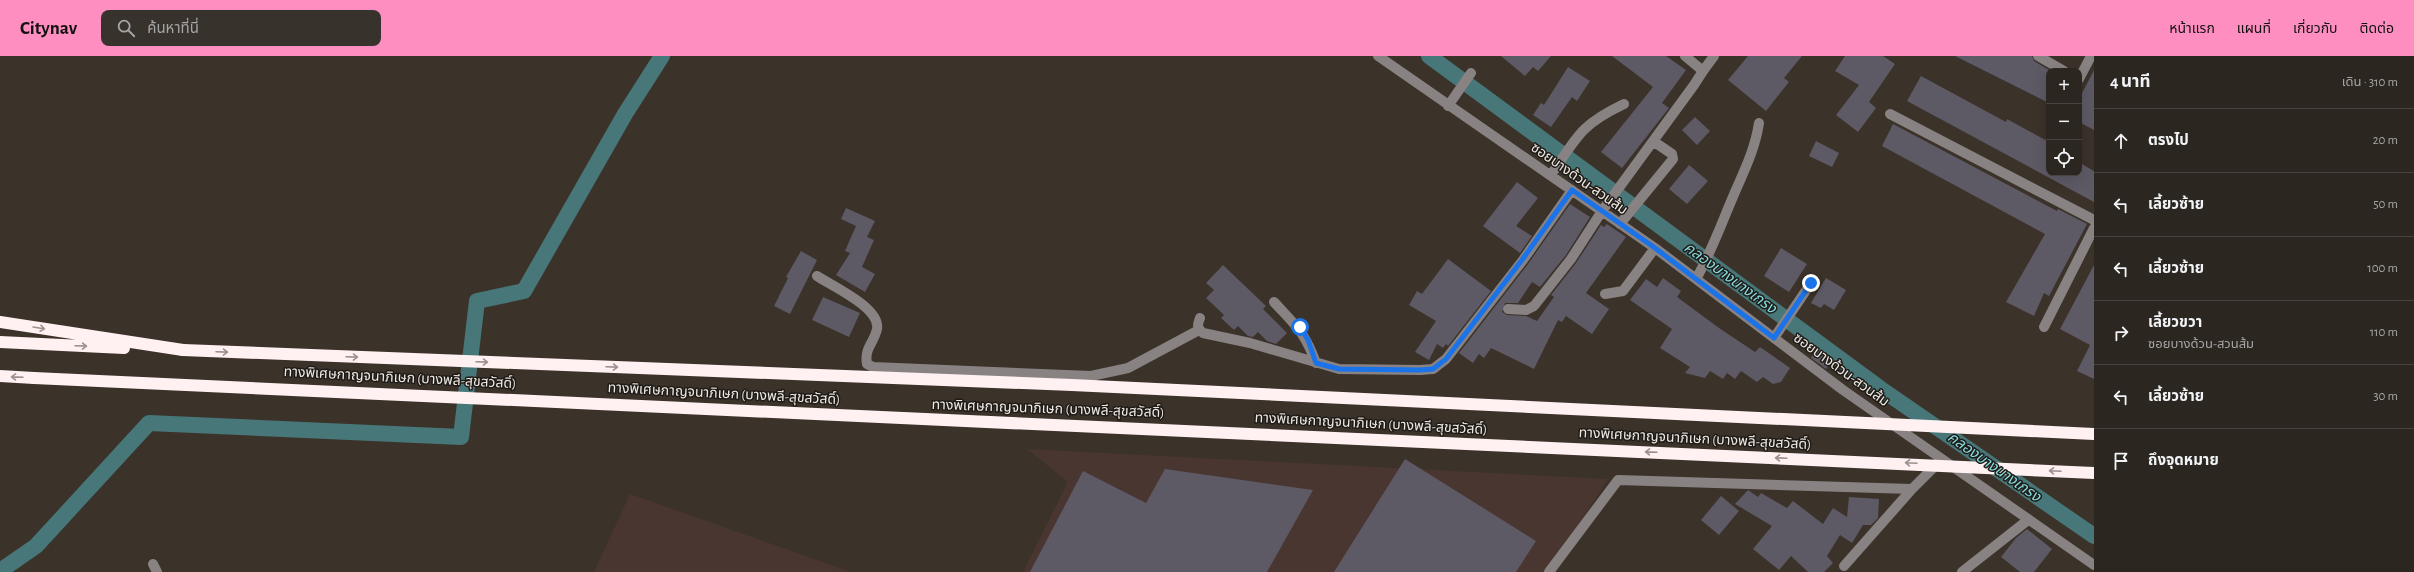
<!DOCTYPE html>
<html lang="th">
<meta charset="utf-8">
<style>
:root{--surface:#2c2620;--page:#38322d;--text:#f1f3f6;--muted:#a6a5a5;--line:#48433e;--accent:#fd8ebf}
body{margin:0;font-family:"Alegreya Sans","Noto Sans Thai",sans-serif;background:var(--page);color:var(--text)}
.controls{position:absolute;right:12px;top:12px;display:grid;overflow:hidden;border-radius:8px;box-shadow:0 4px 16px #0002}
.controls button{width:36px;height:36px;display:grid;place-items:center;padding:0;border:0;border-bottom:1px solid var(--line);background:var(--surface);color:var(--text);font:20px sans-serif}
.stop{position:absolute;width:12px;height:12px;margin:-9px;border:3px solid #1a73e8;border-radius:50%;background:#fff}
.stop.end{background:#1a73e8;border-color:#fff;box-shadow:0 1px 4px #0008}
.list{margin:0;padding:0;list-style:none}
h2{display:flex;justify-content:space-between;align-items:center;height:52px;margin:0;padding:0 16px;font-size:17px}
h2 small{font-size:13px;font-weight:400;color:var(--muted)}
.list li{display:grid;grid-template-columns:26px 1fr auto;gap:12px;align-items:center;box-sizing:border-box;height:64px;padding:0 16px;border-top:1px solid var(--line)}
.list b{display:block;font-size:15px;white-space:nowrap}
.list p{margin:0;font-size:13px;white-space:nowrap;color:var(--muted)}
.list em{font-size:13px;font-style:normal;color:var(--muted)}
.icon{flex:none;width:22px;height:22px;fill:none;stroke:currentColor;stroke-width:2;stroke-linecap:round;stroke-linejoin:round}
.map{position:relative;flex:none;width:2094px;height:516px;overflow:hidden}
header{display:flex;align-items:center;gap:24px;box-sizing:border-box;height:56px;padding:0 20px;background:var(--accent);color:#111}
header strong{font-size:19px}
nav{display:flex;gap:22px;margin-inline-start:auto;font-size:14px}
.search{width:280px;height:36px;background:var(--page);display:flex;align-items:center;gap:10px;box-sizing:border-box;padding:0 14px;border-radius:8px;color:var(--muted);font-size:15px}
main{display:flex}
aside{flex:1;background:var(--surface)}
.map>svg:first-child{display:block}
.industrial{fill:#4a3631}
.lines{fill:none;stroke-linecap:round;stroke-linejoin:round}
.canal{stroke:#477779;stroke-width:16}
.building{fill:#5d5965}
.minor{stroke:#898283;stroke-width:10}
.highway{stroke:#fff0f2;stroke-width:12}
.highway-bridge{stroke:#fff0f2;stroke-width:12}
.oneway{stroke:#9a908f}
.route{stroke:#1a73e8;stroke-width:5}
.labels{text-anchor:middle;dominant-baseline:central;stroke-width:3;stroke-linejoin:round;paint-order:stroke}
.street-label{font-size:14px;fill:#efe9e3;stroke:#1f1b17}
.water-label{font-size:15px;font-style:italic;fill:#85dade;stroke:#1f1b17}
</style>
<header>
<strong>Citynav</strong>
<div class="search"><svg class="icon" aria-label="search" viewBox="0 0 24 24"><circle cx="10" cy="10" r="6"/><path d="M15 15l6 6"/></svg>ค้นหาที่นี่</div>
<nav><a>หน้าแรก</a><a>แผนที่</a><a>เกี่ยวกับ</a><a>ติดต่อ</a></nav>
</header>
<main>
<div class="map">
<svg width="2094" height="516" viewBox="0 0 2094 516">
<rect width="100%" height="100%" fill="#3b322a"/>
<path class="industrial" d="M1027 393 1608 423 1548 516H1023L1068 426Z
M630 438 851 516H594Z"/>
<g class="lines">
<path class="canal" d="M1429 0 1881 333 2094 480
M0 515 36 490 149 367 461 381 477 245 524 235 625 58 662 0"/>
</g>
<path class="building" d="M1501 0H1551L1538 15 1533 11 1525 20Z
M1612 0H1666L1686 14 1662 47 1669 52 1622 112 1601 96 1653 31Z
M1748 0H1802L1784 22 1789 26 1766 55 1728 24Z
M1845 0H1883L1895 8 1869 46 1876 52 1858 76 1836 59 1859 29 1835 15Z
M1955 0H2032L2034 5 2049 14V47Z
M1568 11 1590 25 1577 45 1572 41 1551 71 1533 59 1541 47 1544 49Z
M2094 14V74L2079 66V43Z
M1921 20 2006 66 2007 63 2049 86V117H2079L2080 107 2094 115V146L1907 45Z
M1695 61 1710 75 1697 89 1682 74Z
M1893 68 2057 155 2058 153 2087 168 2049 240 2044 237 2034 260 2006 246 2045 178 1882 90Z
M1816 85 1839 97 1832 111 1809 100Z
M1689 109 1708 125 1687 148 1669 133Z
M1517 126 1538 142 1516 170 1532 180 1520 197 1483 170Z
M1570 148 1590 161 1566 199 1540 231 1532 226 1518 247H1505L1502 256 1507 259 1526 260 1537 265 1554 241 1551 239 1576 207 1601 169 1604 171 1607 168 1626 181 1586 237 1609 253 1592 278 1566 260 1562 266 1558 264 1534 313 1491 292 1484 302 1479 298 1473 307 1459 297 1528 208Z
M846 152 875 165 867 181 874 184 862 211 875 218 865 236 836 219 850 197 845 195 856 170 841 163Z
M1781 192 1807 208 1789 236 1764 220Z
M801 195 817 204 790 258 774 250 788 222 786 221Z
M1448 203 1491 235 1448 290 1446 288 1443 292 1437 288 1429 304 1415 296 1436 265 1409 249 1417 235 1422 238Z
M1223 209 1266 250 1263 253 1287 277 1276 288 1267 285 1258 276 1253 281 1248 280 1238 270 1234 274 1221 262 1224 259 1206 242 1214 234 1206 227Z
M2094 209V323L2077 315 2090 289 2060 273Z
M1663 222 1681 235 1677 241 1719 272 1755 296 1760 291 1790 312 1781 326 1773 328 1763 321 1757 326 1741 315 1735 323 1727 317 1723 323 1710 315 1705 322 1685 317 1690 311 1660 292 1672 273 1630 244 1646 223 1657 231Z
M1826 222 1846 234 1834 254 1824 248 1821 252 1811 247Z
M823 241 860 257 849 281 812 264Z
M1817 293 1832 303 1826 313 1811 302Z
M1405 403 1536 485 1516 516H1334Z
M1165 413 1313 434 1267 516H1030L1083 415 1146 447Z
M1748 434 1758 441 1761 437 1787 452 1793 445 1823 468 1833 452 1847 461 1849 441 1879 443 1878 462 1871 469H1863L1852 487 1840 479 1827 500 1833 507 1824 516H1808L1791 500 1779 514 1753 493 1772 470 1735 448Z
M1721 440 1739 455 1719 479 1701 464Z
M2027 473 2052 493 2034 516H2020L2001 501 2016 482Z"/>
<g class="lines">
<path class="minor" d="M1378 0 1655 192 1843 334 2094 509
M2038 0 2064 15
M1703 15 1714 0
M2079 23 2091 0
M1448 50 1471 17
M1890 58 2094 164
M1551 119C1577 81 1580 69 1624 48
M1620 168 1673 103 1672 98 1653 85
M817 220C832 230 881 252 877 273 874 287 864 292 867 308L873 311 1091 320 1128 312 1199 274
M1696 223C1712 195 1722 166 1735 136 1745 113 1755 93 1759 67
M1605 238 1623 235 1655 192
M1274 246C1296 270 1304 275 1316 307
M1508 253 1526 254 1534 250 1571 203 1602 155 1694 29 1703 15 1685 0
M1200 262C1197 269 1197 272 1203 277L1250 287 1339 313 1420 314 1433 313 1446 303 1523 204 1572 134
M2044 271 2094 172
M1774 282 1811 227
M153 508 157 516
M1844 510 1912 433 1938 407
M1549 516 1618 424 1912 433
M1962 516 2028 464"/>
<path class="highway" d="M0 266 183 294
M0 286 124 292
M0 320 34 322"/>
<path class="highway-bridge" d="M183 294 1072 329 2094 378
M34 322 2094 417"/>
</g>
<defs><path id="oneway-shaft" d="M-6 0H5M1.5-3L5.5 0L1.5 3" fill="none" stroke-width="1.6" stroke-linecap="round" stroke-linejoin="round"/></defs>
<g class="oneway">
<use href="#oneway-shaft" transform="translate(39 272) rotate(9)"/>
<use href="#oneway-shaft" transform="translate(81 290) rotate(2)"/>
<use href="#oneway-shaft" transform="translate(222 296) rotate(2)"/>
<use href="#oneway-shaft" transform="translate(352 301) rotate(2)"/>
<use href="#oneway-shaft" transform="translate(482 306) rotate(2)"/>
<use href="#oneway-shaft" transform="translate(612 311) rotate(2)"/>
<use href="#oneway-shaft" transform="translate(17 321) rotate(-178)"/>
<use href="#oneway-shaft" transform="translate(1651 396) rotate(-178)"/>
<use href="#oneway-shaft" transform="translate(1781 402) rotate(-178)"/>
<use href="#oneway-shaft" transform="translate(1911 407) rotate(-177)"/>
<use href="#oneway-shaft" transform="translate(2055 415) rotate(-177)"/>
</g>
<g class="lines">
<path class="route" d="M1300 271 1308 284 1316 307 1339 313 1420 314 1433 313 1446 303 1522 204 1572 134 1655 192 1774 282 1811 227"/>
</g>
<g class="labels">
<g class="street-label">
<text transform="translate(1579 123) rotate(35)">ซอยบางด้วน-สวนส้ม</text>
<text transform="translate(1841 314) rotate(36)">ซอยบางด้วน-สวนส้ม</text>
<text transform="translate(400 322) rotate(3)">ทางพิเศษกาญจนาภิเษก (บางพลี-สุขสวัสดิ์)</text>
<text transform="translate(724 338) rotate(3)">ทางพิเศษกาญจนาภิเษก (บางพลี-สุขสวัสดิ์)</text>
<text transform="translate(1048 353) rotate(2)">ทางพิเศษกาญจนาภิเษก (บางพลี-สุขสวัสดิ์)</text>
<text transform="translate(1371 368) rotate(3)">ทางพิเศษกาญจนาภิเษก (บางพลี-สุขสวัสดิ์)</text>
<text transform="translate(1695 383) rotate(3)">ทางพิเศษกาญจนาภิเษก (บางพลี-สุขสวัสดิ์)</text>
</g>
<g class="water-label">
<text transform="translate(1730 222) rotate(36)">คลองบางนางเกรง</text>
<text transform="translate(1994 411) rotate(35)">คลองบางนางเกรง</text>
</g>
</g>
</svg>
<div class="controls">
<button>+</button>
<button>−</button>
<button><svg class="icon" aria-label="locate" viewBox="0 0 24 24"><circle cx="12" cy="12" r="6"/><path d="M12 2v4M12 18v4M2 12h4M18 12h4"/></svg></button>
</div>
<div class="stop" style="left:1300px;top:271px"></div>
<div class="stop end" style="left:1811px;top:227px"></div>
</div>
<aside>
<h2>4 นาที<small>เดิน · 310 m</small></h2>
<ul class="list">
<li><svg class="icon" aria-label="ahead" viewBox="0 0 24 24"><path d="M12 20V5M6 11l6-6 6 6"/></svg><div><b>ตรงไป</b></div><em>20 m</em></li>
<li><svg class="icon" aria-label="left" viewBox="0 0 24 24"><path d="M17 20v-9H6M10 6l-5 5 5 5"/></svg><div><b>เลี้ยวซ้าย</b></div><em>50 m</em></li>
<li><svg class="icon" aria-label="left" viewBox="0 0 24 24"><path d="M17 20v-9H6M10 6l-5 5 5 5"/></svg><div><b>เลี้ยวซ้าย</b></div><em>100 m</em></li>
<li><svg class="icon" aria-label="right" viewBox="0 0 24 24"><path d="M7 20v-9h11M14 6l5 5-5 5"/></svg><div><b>เลี้ยวขวา</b><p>ซอยบางด้วน-สวนส้ม</p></div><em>110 m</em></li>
<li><svg class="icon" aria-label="left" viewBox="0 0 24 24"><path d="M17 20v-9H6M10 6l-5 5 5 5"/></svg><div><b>เลี้ยวซ้าย</b></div><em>30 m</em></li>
<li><svg class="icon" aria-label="arrive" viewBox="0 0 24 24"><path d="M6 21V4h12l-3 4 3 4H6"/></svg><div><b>ถึงจุดหมาย</b></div></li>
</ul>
</aside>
</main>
